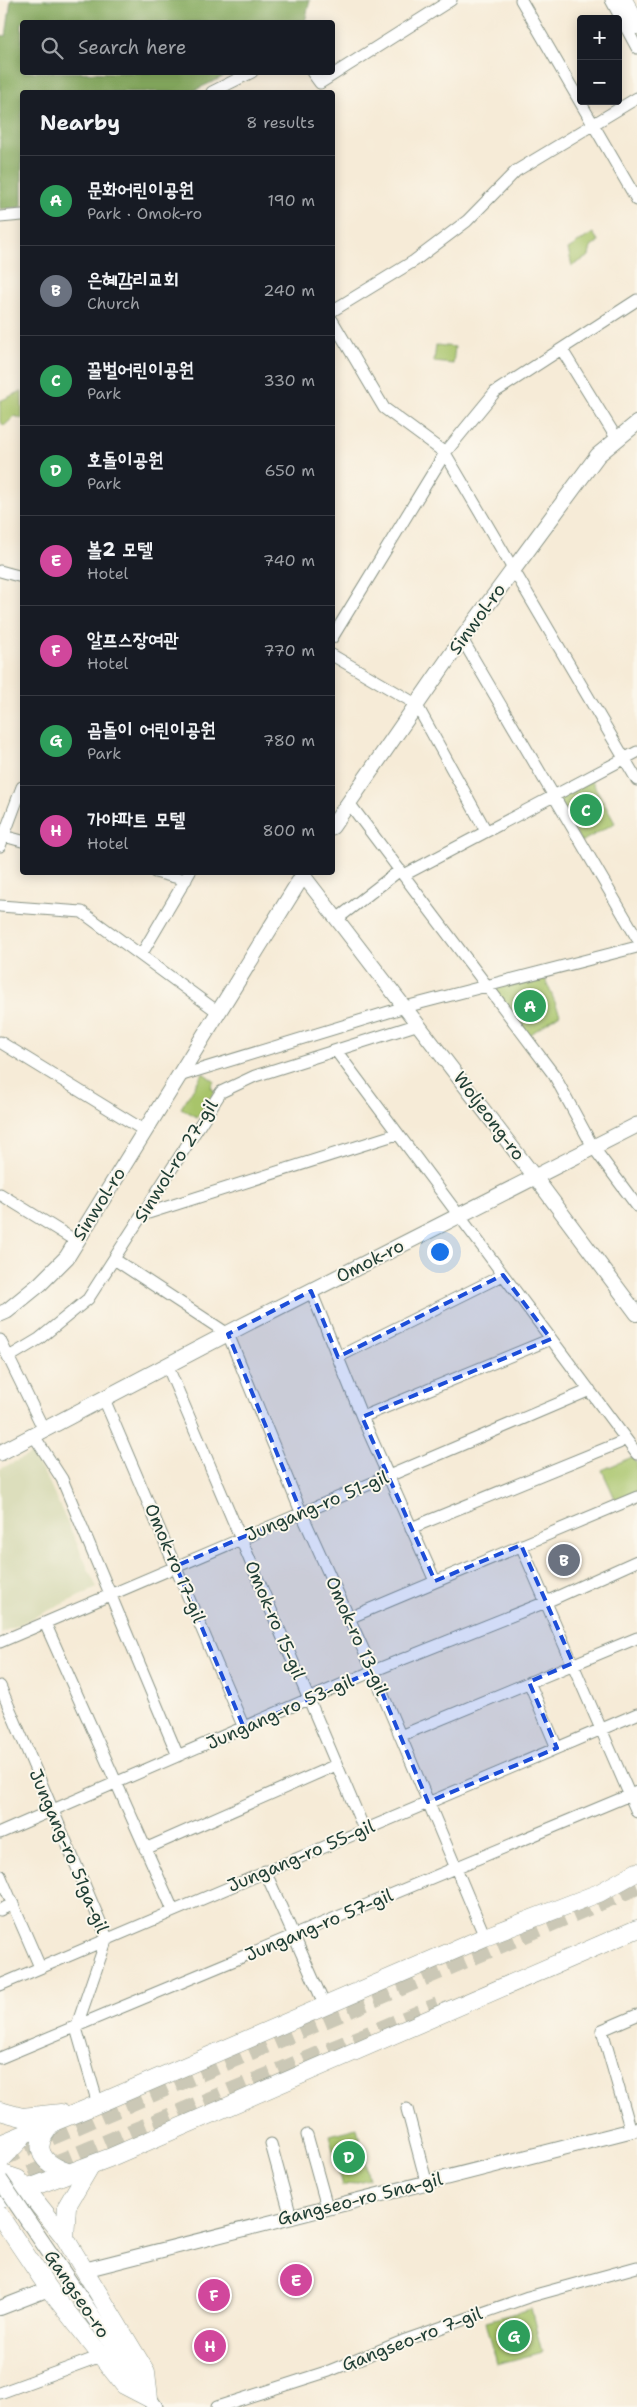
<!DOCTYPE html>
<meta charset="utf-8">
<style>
:root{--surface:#171b24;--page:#242831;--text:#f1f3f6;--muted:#9ea1a6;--line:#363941;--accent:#d1495b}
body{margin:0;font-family:"Shantell Sans","Poor Story",sans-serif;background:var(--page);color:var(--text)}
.controls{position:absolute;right:15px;top:15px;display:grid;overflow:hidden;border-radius:5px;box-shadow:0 2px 12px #0003}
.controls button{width:45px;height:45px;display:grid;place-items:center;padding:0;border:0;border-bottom:1px solid var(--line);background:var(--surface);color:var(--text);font:25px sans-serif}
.you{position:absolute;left:439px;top:1251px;width:18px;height:18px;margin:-12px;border:4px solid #fff;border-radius:50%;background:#1a73e8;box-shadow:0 0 0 8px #1a73e833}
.badge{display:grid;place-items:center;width:32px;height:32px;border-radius:50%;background:var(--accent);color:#fff;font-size:16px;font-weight:700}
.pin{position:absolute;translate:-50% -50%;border:2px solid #fff;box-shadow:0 1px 5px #0006}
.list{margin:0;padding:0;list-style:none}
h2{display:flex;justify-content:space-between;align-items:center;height:65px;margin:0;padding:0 20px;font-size:21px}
h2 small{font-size:16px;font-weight:400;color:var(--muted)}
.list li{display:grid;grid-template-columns:32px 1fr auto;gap:15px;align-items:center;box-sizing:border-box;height:90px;padding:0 20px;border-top:1px solid var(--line)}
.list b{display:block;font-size:19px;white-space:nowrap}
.list p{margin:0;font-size:16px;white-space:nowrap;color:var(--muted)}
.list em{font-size:16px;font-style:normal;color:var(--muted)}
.icon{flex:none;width:28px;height:28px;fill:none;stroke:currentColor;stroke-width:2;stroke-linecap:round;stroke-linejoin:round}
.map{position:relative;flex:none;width:637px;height:2407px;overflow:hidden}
.search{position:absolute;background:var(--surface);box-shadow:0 2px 12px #0003;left:20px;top:20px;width:315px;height:55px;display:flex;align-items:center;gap:12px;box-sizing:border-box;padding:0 18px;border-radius:5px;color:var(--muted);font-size:19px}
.panel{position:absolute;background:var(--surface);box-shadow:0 2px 12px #0003;left:20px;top:90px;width:315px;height:785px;border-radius:5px}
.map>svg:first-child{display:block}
.built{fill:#dcdebc}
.green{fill:#a8c46b;stroke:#648050}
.forest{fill:#86aa5f;stroke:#52744a}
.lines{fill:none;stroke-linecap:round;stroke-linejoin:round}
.trunk-tunnel{stroke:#cbc8b6;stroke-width:18;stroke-dasharray:18 9;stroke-linecap:butt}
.minor-casing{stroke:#8a9486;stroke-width:13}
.tertiary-casing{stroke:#8a9486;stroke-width:16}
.secondary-casing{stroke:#8a9486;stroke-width:17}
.primary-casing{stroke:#8a9486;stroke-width:19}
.minor{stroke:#fff;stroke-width:11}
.tertiary{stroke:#fff;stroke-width:14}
.secondary{stroke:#fff;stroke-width:15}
.primary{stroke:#fff;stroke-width:18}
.secondary-bridge-casing{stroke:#8a9486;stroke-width:17;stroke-linecap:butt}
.secondary-bridge{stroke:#fff;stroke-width:15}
.marked{fill:#1d4ed8;fill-opacity:0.2;stroke:#1d4ed8;stroke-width:4;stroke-dasharray:10 6;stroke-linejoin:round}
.labels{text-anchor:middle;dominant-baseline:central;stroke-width:4;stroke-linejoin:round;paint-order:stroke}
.street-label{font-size:18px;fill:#1f3d34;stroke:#fbf7ec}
</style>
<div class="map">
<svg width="637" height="2407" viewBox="0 0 637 2407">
<rect width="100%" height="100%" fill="#fbf7ec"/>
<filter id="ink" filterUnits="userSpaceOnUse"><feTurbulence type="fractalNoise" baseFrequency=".02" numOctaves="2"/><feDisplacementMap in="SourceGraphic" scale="10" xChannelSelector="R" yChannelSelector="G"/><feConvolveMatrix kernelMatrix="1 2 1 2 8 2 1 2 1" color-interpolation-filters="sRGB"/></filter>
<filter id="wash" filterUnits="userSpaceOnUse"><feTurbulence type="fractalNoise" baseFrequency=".0096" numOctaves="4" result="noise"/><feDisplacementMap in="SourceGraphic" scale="20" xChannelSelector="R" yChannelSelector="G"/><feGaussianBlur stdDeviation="1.12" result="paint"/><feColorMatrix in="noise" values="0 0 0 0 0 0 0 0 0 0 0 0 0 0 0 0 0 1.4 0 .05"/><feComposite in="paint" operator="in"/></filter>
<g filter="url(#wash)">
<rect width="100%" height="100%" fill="#f6ebd7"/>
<path class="built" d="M31 1454 48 1480 97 1588 0 1633V1469Z"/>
<path class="green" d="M593 233 599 242 591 247 589 256 572 266 568 249Z
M436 345 455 347 453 364 434 362Z
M22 391V419L15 416 4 426 0 421V401Z
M590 778 615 823 581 842 556 796Z
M543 974 560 1014 528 1036 495 997 497 986Z
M203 1073 214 1081 211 1087 215 1092 197 1117 181 1108Z
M632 1457 637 1464V1497L618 1505 602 1470Z
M357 2128 369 2179 342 2186 329 2135Z
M531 2309 542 2352 497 2364 486 2321Z"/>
<path class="forest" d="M11 0H310L305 22H22V72L231 73 191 92H22V207L0 209V35L6 36Z"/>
</g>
<g filter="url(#ink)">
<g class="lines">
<path class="trunk-tunnel" d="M1 2158 637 1886
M5 2185 438 2006"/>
<g class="minor-casing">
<path id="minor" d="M521 0 637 200
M611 0 637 48
M312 72 320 83 451 0
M212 92 252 72
M0 217 22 215
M332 311 414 261 467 221 516 171 637 98
M332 320 384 408 445 453 637 780
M562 350 617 439
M0 571 22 577
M332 638 445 453 495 392 637 300
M462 639 637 938
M332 655 416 704 486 831
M349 803 554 1075 593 1147 637 1206
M4 836 22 841
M0 846 22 787
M155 872 186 880
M404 875 637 752
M0 906 82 912 218 1012
M337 919 400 870
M141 955 190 872
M0 1042 145 1131
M337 1052 637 1454
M179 1076 405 1007 637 947
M0 1194 76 1241
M142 1215 397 1134
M114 1259 228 1334 301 1512 373 1671 485 1937
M311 1291 362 1417 435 1581
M0 1340 44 1430
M9 1357 39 1339 88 1299 221 1092 255 1076 419 1024
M338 1357 503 1275
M167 1365 364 1829
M104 1399 244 1728
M362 1417 551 1339
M34 1436 62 1479 178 1756
M411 1528 619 1443
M521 1545 637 1812
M349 1618 637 1497
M45 1623 173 1910
M0 1642 590 1390
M529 1682 557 1748
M0 1686 107 1938 76 2028 98 2104
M400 1736 637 1638
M0 1833 373 1671 546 1602 637 1561
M145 1849 336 1765
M265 1871 325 2006
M0 1875 40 1967
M0 1910 13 1904
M0 1985 637 1714
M0 2058 637 1792
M407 2109 426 2181
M631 2131 602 2030 637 2015
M307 2135 327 2207
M271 2144 291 2217
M0 2393 101 2356
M217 2407 329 2371 403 2341 528 2297 637 2267"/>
</g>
<g class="tertiary-casing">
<path id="tertiary" d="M303 875 535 1177 637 1314
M84 2270 637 2129
M0 2308 49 2289"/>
</g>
<g class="secondary-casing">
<path id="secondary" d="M332 827 462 639 598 455 637 423
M0 1314 7 1311 40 1284 67 1257 305 872
M0 1453 242 1326 637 1125
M28 2221 155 2407"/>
</g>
<g class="primary-casing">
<path id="primary" d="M623 0 637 25
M0 2111 22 2117 61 2113
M53 2123C29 2148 42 2164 70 2173
M0 2144 86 2109 485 1937 599 1893 637 1872
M0 2161 21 2139
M0 2173 18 2179 65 2238 146 2372 149 2398
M0 2199 109 2158 637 1929
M0 2216 49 2289 124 2385 149 2398
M65 2238 67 2206 91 2165"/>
</g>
<use href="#minor" class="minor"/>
<use href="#tertiary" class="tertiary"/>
<use href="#secondary" class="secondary"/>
<use href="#primary" class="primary"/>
<g class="secondary-bridge-casing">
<path id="secondary-bridge" d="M0 2180 28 2221"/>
</g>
<use href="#secondary-bridge" class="secondary-bridge"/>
</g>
</g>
<path class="marked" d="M503 1275 551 1339 362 1417 435 1581 521 1545 573 1663 529 1682 557 1748 428 1802 373 1671 244 1728 176 1566 301 1512 228 1334 311 1291 338 1357Z"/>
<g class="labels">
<g class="street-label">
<text transform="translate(477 619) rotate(-54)">Sinwol-ro</text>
<text transform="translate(489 1116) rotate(53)">Woljeong-ro</text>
<text transform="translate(176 1161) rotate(-58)">Sinwol-ro 27-gil</text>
<text transform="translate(99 1204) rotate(-58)">Sinwol-ro</text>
<text transform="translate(370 1261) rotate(-27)">Omok-ro</text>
<text transform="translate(317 1506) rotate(-23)">Jungang-ro 51-gil</text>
<text transform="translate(175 1563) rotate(67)">Omok-ro 17-gil</text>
<text transform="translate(275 1620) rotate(67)">Omok-ro 15-gil</text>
<text transform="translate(357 1636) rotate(66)">Omok-ro 13-gil</text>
<text transform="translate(280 1712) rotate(-24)">Jungang-ro 53-gil</text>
<text transform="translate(69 1851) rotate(67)">Jungang-ro 51ga-gil</text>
<text transform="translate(301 1856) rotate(-23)">Jungang-ro 55-gil</text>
<text transform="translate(319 1925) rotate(-23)">Jungang-ro 57-gil</text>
<text transform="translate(360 2199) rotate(-14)">Gangseo-ro 5na-gil</text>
<text transform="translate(77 2294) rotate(56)">Gangseo-ro</text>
<text transform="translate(412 2339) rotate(-21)">Gangseo-ro 7-gil</text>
</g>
</g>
</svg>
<div class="controls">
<button>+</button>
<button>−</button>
</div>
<div class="you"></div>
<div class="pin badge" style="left:530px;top:1006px;background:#2e9e5b">A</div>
<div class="pin badge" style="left:564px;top:1560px;background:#6b7280">B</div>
<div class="pin badge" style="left:586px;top:810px;background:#2e9e5b">C</div>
<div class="pin badge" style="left:349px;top:2157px;background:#2e9e5b">D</div>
<div class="pin badge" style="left:296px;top:2280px;background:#d1479c">E</div>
<div class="pin badge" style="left:214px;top:2295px;background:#d1479c">F</div>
<div class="pin badge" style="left:514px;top:2336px;background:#2e9e5b">G</div>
<div class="pin badge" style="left:210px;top:2346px;background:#d1479c">H</div>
<div class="search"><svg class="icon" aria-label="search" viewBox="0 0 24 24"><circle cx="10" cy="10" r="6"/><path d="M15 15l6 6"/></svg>Search here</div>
<section class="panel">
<h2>Nearby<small>8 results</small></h2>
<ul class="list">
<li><span class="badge" style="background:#2e9e5b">A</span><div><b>문화어린이공원</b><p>Park · Omok-ro</p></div><em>190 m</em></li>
<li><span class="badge" style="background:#6b7280">B</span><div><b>은혜감리교회</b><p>Church</p></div><em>240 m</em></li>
<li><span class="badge" style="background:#2e9e5b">C</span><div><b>꿀벌어린이공원</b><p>Park</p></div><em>330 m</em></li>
<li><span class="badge" style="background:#2e9e5b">D</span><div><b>호돌이공원</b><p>Park</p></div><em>650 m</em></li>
<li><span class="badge" style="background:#d1479c">E</span><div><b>볼2 모텔</b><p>Hotel</p></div><em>740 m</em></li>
<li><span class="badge" style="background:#d1479c">F</span><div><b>알프스장여관</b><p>Hotel</p></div><em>770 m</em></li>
<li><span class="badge" style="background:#2e9e5b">G</span><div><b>곰돌이 어린이공원</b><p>Park</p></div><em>780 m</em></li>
<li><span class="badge" style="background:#d1479c">H</span><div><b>가야파트 모텔</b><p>Hotel</p></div><em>800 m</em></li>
</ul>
</section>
</div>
